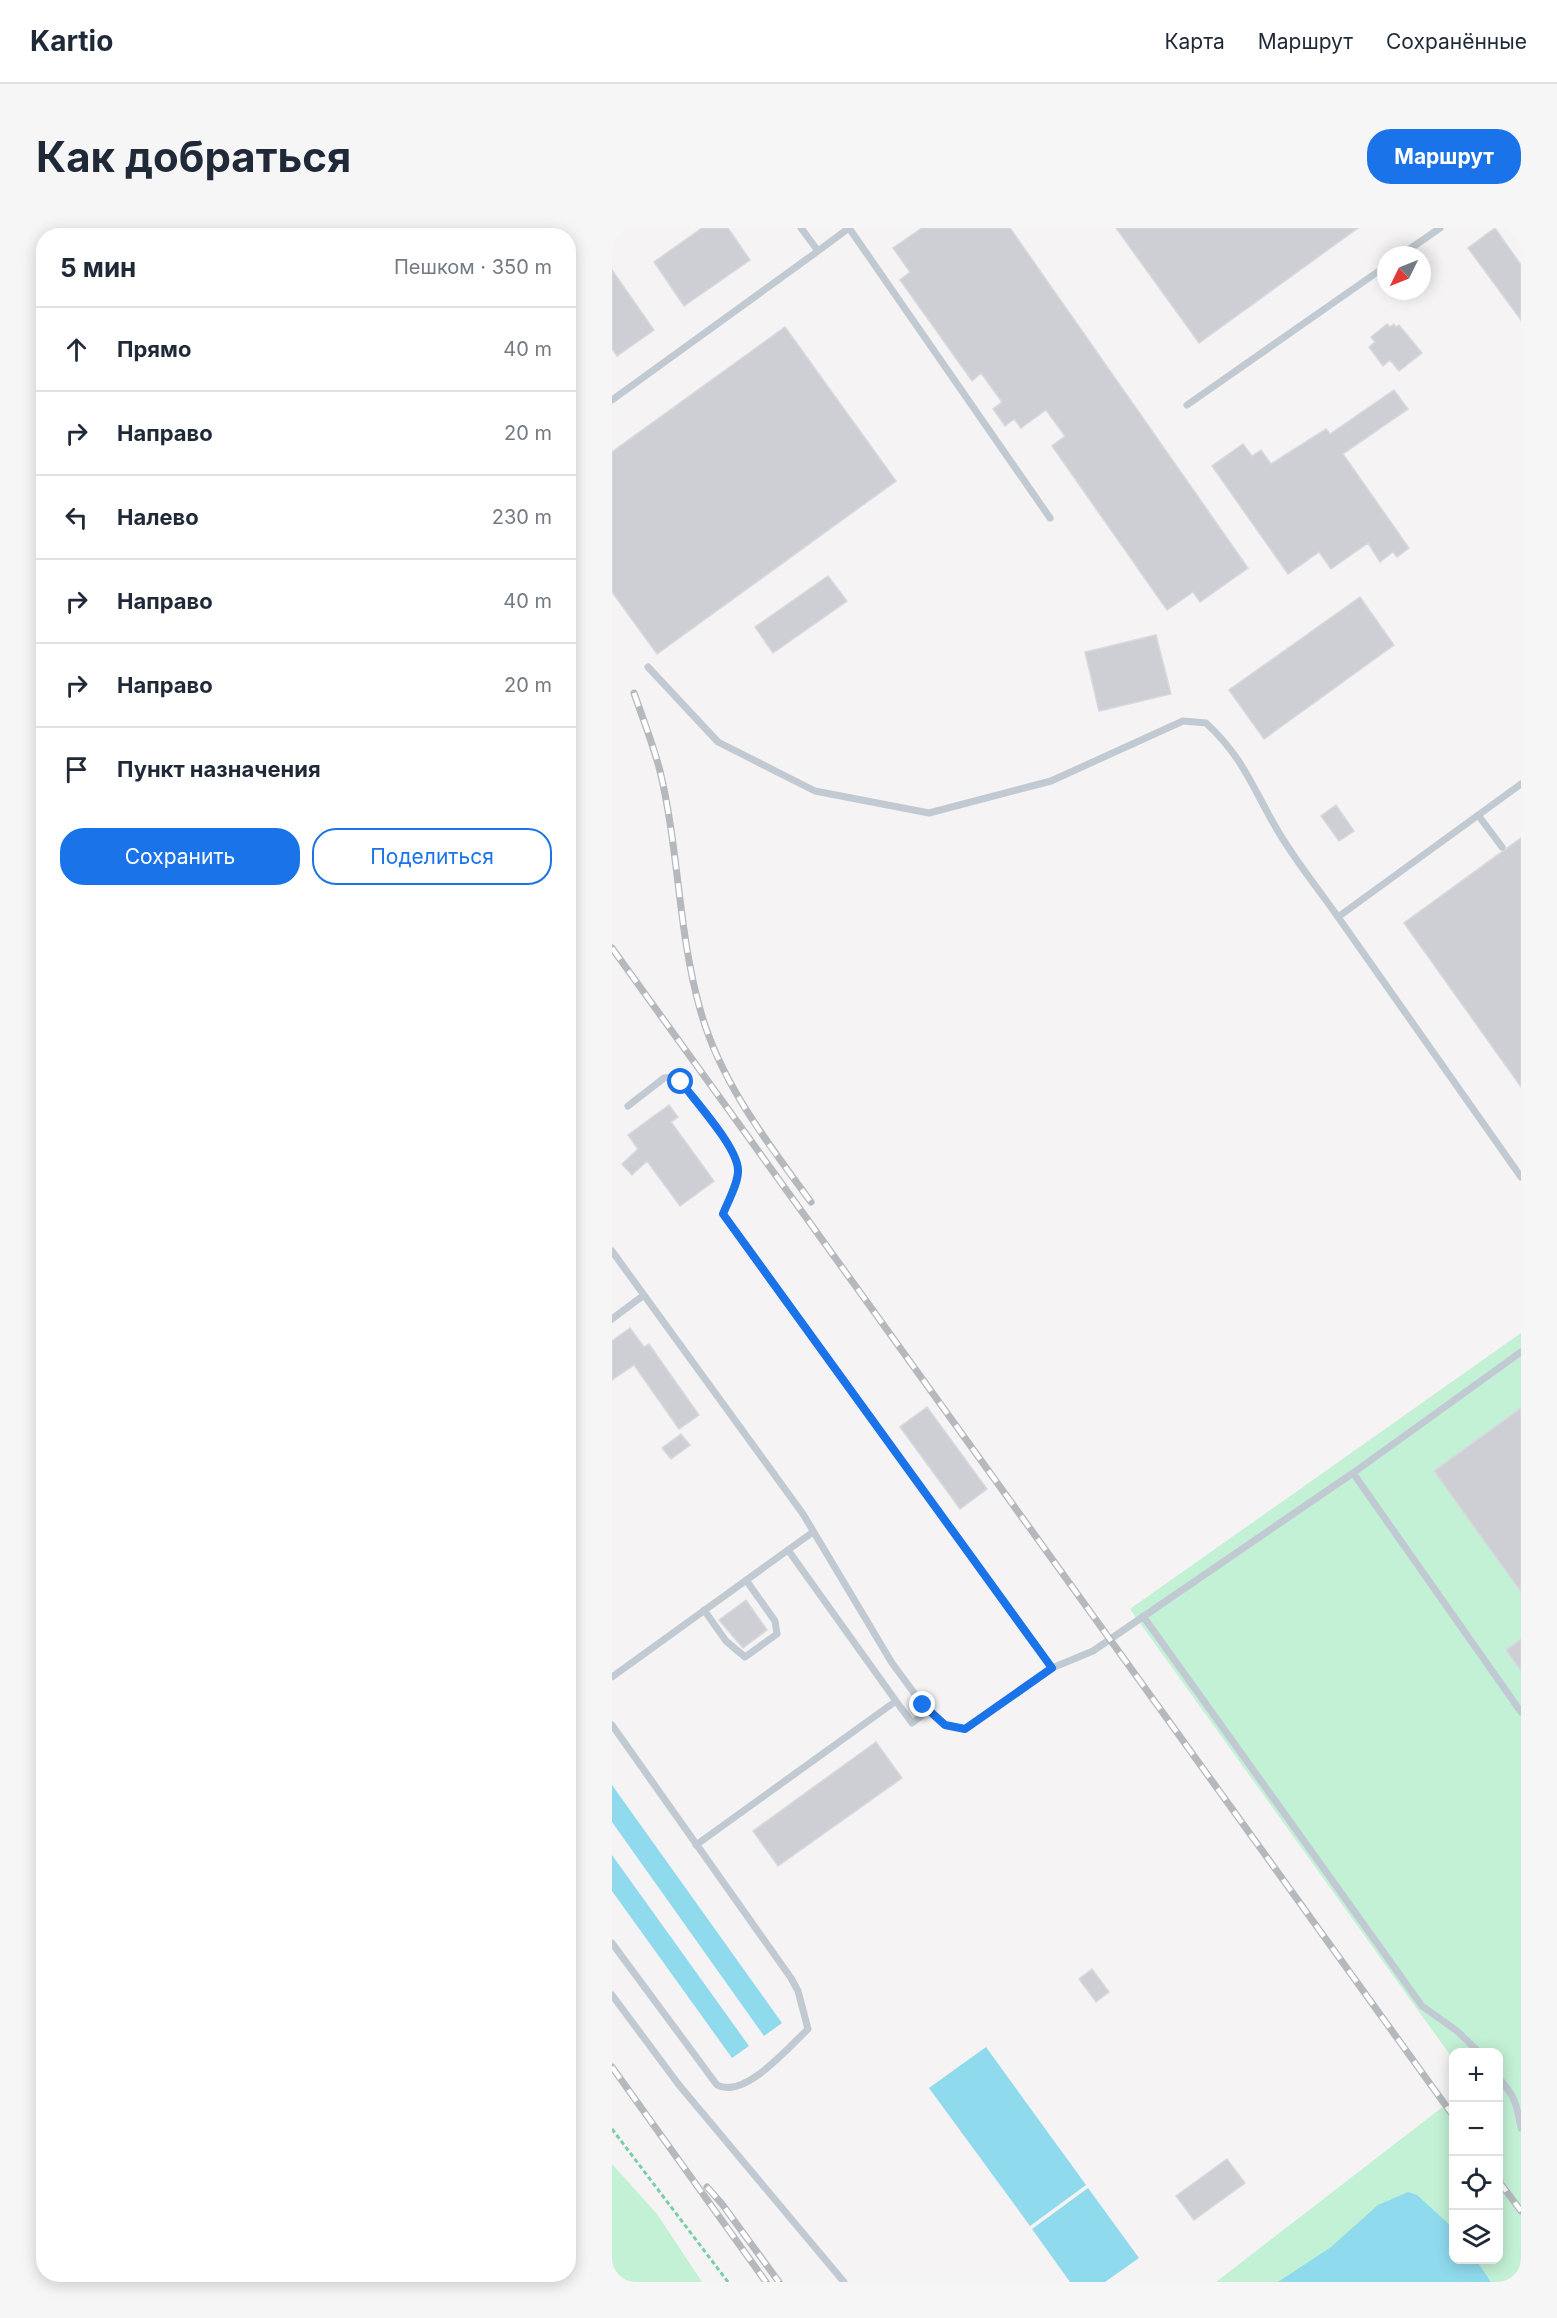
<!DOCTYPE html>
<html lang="ru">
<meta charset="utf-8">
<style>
:root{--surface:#fff;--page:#f6f6f7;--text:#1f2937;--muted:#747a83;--line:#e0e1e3;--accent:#1a73e8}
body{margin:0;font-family:Inter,sans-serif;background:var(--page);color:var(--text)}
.controls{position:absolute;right:18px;bottom:18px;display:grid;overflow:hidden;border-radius:12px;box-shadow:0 3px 15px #0003}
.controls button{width:54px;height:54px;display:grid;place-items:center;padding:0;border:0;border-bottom:2px solid var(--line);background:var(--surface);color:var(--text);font:30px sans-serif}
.compass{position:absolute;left:765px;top:18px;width:54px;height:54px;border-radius:50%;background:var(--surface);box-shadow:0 3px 15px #0003;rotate:227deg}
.stop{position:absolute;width:18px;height:18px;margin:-14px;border:4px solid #1a73e8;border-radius:50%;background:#fff}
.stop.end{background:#1a73e8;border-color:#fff;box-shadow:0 2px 6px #0008}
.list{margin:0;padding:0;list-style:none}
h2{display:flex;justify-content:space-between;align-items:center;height:78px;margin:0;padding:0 24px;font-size:26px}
h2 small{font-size:20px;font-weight:400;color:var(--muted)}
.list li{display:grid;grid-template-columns:39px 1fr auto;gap:18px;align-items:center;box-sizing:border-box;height:84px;padding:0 24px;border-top:2px solid var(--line)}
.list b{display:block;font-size:22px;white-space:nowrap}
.list em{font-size:20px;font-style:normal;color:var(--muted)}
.actions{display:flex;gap:12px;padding:18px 24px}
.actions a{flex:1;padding:14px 0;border:2px solid var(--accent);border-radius:24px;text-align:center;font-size:21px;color:var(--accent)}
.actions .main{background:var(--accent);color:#fff}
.icon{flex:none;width:33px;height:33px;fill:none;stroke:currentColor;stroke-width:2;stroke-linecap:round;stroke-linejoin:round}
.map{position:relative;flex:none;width:909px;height:2054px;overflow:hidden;border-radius:24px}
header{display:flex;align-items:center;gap:36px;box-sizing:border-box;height:84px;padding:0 30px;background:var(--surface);border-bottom:2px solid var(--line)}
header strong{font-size:28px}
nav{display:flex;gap:33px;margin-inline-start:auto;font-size:21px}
.intro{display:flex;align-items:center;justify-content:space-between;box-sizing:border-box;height:144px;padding:0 36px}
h1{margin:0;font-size:42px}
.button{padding:15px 27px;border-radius:24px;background:var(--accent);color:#fff;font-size:21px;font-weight:700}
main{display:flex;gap:36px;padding:0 36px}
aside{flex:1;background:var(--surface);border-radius:24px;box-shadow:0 3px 15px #0003}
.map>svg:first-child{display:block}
.green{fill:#c3f1d5}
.water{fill:#90daee}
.building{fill:#cdcfd5;stroke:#d7d9de;stroke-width:1.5}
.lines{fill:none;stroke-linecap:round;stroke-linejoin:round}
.path{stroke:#7ad0a6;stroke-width:3;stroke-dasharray:4.5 3;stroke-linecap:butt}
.service{stroke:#c1cad2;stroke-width:7}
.rail-casing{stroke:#b5b8bd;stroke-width:7}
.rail{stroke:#fff;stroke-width:4.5;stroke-dasharray:14;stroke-linecap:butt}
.route{stroke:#1a73e8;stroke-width:8}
</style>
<header>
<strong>Kartio</strong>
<nav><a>Карта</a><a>Маршрут</a><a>Сохранённые</a></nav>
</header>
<div class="intro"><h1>Как добраться</h1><a class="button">Маршрут</a></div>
<main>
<aside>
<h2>5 мин<small>Пешком · 350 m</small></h2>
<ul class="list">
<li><svg class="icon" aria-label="ahead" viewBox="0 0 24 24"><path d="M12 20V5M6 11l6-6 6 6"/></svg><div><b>Прямо</b></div><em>40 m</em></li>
<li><svg class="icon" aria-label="right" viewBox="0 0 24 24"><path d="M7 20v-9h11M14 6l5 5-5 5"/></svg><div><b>Направо</b></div><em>20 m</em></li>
<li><svg class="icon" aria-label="left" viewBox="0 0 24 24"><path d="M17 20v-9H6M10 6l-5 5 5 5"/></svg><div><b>Налево</b></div><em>230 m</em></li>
<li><svg class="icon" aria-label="right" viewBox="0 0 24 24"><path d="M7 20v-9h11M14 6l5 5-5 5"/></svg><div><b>Направо</b></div><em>40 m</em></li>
<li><svg class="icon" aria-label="right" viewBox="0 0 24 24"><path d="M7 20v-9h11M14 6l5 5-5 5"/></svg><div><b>Направо</b></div><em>20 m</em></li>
<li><svg class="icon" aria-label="arrive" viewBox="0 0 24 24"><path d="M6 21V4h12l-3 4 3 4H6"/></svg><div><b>Пункт назначения</b></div></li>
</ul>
<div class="actions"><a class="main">Сохранить</a><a>Поделиться</a></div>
</aside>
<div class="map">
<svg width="909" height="2054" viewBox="0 0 909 2054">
<rect width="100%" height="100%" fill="#f5f3f3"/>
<path class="green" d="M909 1105V2054H604L841 1871 842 2032H886V1824H842L841 1831 518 1381Z
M0 1936 45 1986 90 2054H0Z"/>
<path class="water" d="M0 1557 170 1795 152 1808 0 1594Z
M0 1627 137 1818 120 1830 0 1663Z
M374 1819 474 1957 418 1998 317 1860Z
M476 1960 527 2030 493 2054H458L420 2001Z
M796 1964 805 1967 841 2000 842 2032H864L879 2054H666L719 2019 766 1977Z"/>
<path class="building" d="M90 0H116L138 32 72 78 42 34Z
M310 0H398L636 340 588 374 581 364 555 382 440 218 453 208 434 182 409 200 402 191 393 198 381 181 390 174 369 145 360 153 288 52 298 44 281 20Z
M504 0H746L587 115Z
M883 0 909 37V92L856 20Z
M0 42 42 102 5 128 0 121Z
M775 96 778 99 782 96 784 99 787 97 810 125 787 143 778 132 771 138 757 119 763 114 759 109Z
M173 99 284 253 45 426 0 364V224Z
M782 162 796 181 731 226 797 320 785 329 781 324 768 334 756 315 719 341 707 324 676 346 600 238 631 216 640 228 649 222 659 236 714 201 718 206Z
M216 348 235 373 161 425 143 399Z
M748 369 782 417 652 511 617 462Z
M544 407 559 466 487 483 473 424Z
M724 577 742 603 727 613 709 588Z
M909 610V859L792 695Z
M57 877 66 889 59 894 102 953 68 978 35 933 20 947 10 936 26 921 16 907Z
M18 1100 32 1119 37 1116 87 1187 67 1201 22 1137 0 1152V1113Z
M315 1179 375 1261 348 1281 288 1199Z
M909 1180V1364L822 1243Z
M69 1206 78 1217 59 1231 50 1220Z
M134 1372 155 1402 131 1420 107 1392Z
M909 1411V1443L894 1422Z
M264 1514 290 1550 166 1638 141 1603Z
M480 1741 497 1764 484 1774 467 1751Z
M615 1931 633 1955 582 1992 564 1968Z"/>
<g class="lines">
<path class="path" d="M0 1901 116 2054"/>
<path class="service" d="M189 0 206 23 237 0
M237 0 438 290
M789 27 828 0
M0 172 206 23
M575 177 774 38
M36 439 106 514 203 563 317 585 439 553 571 493 594 495C630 528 640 558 663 598 681 630 705 659 726 689
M909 556 726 689 909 949
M866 587 890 619
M16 878 52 850 60 849 69 854C83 873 127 920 126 943 126 956 116 973 111 986L440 1440
M0 1023 191 1286 280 1435 311 1477 333 1497 353 1501 440 1440 481 1423 741 1245 909 1124
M0 1091 32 1067
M741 1245 909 1484
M92 1382 114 1413 133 1429 165 1406 163 1393 134 1352
M531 1388 810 1778 845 1803 867 1824
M0 1449 201 1304
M284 1473 300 1495 317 1482
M0 1497 179 1750 186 1763 196 1801C178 1818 132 1872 105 1857L0 1715
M84 1617 284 1473 176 1322
M0 1767 67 1857 232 2054
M886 1849C904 1870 904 1874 909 1900"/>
<g class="rail-casing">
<path id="rail" d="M22 465C31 491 41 516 48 543 67 622 66 703 88 781 108 854 155 914 199 974
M0 720 842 1889
M0 1839 154 2054
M886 1952 909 1983
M95 1959 110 1976 167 2054"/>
</g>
<use href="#rail" class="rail"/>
</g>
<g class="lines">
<path class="route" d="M69 854C83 873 127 921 126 943 126 956 116 973 111 986L440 1440 353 1501 333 1497 311 1477"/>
</g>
</svg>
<div class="controls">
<button>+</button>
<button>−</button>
<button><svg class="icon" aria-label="locate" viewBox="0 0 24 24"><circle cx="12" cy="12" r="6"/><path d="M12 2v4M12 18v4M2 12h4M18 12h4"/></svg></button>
<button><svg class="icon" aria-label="layers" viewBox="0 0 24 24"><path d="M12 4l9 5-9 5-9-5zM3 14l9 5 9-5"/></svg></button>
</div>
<svg class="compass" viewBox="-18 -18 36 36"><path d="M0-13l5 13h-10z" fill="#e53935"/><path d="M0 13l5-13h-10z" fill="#747a83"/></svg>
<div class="stop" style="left:69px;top:854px"></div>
<div class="stop end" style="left:311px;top:1477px"></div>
</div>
</main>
